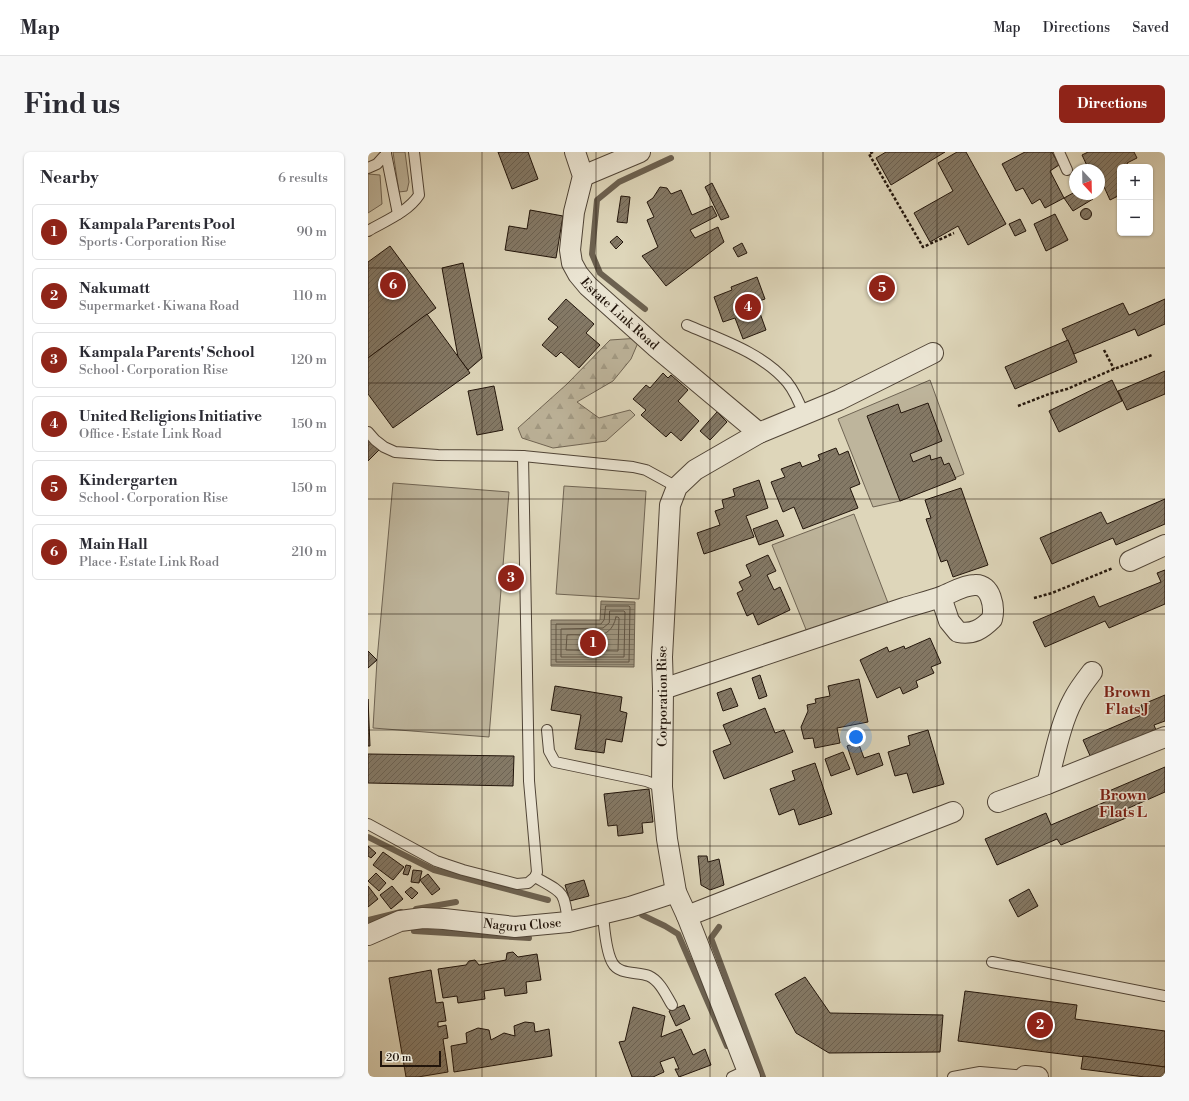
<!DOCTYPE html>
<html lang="en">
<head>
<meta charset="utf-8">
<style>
	:root { --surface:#fff; --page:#f7f7f7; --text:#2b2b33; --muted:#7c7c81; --line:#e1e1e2; --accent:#8f2418 }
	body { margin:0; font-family:"Libre Bodoni",serif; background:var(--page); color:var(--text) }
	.controls { position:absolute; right:12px; top:12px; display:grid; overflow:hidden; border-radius:6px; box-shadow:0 1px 3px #0004 }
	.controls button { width:36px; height:36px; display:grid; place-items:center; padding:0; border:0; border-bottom:1px solid var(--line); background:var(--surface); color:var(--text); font:20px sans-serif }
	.compass { position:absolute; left:701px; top:12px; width:36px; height:36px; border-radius:50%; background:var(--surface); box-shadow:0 1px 3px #0004; rotate:158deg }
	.scale { position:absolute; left:12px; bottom:10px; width:61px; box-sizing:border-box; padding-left:4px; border:2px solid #22150b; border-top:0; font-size:11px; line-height:14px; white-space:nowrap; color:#22150b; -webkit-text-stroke:3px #eae4d2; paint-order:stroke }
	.you { position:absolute; left:488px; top:585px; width:14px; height:14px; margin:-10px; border:3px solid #fff; border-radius:50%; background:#1a73e8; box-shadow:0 0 0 6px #1a73e833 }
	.badge { display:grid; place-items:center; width:26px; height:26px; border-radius:50%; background:var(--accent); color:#fff; font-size:13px; font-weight:700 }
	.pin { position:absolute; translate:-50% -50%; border:2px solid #fff; box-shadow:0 1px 4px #0006 }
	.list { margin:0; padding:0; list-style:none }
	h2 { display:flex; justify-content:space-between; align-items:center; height:52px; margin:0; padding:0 16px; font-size:17px }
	h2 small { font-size:13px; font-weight:400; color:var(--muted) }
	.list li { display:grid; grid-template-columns:26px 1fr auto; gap:12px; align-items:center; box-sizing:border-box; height:56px; margin:0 8px 8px; padding:0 8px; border:1px solid var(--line); border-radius:6px }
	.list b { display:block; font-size:15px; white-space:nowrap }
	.list p { margin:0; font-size:13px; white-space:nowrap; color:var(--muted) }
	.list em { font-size:13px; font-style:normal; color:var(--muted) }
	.map { position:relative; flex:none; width:797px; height:925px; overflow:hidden; border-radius:6px }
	header { display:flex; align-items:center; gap:24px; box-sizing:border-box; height:56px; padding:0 20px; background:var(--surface); border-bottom:1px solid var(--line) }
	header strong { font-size:19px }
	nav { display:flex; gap:22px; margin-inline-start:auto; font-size:14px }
	.intro { display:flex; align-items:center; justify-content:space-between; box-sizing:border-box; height:96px; padding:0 24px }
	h1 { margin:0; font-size:28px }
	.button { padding:10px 18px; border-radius:6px; background:var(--accent); color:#fff; font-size:14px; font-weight:700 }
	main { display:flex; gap:24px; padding:0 24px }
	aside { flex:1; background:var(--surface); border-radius:6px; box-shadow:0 1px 3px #0004 }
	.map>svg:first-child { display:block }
	.green { fill:#beb59c; stroke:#706554 }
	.forest { fill:url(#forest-firs); stroke:#706554 }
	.water { fill:url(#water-rules); stroke:#6c6150 }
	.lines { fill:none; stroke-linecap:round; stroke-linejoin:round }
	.shore { stroke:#605444; stroke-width:1 }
	.stream { stroke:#6c6150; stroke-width:6 }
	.building { fill:url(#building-hatch); stroke:#22150b }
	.lane-casing { stroke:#514537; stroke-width:12 }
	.street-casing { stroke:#514537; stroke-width:22 }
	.path { stroke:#22150b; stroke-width:2.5; stroke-dasharray:3 2; stroke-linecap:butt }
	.lane { stroke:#eae4d2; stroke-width:10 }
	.street { stroke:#eae4d2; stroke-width:20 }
	.grid { fill:none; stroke:#22150b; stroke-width:1; stroke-opacity:0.55 }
	.labels { text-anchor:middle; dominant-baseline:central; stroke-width:3; stroke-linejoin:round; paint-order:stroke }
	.street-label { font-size:13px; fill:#22150b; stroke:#eae4d2 }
	.quarter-label { font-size:15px; font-weight:bold; fill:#7a1f14; stroke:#eae4d2 }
</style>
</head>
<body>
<header>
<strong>Map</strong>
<nav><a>Map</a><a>Directions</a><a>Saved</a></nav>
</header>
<div class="intro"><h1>Find us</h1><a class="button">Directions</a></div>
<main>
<aside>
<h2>Nearby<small>6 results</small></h2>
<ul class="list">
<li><span class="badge">1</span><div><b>Kampala Parents Pool</b><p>Sports · Corporation Rise</p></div><em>90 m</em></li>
<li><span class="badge">2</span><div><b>Nakumatt</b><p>Supermarket · Kiwana Road</p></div><em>110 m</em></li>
<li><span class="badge">3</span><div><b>Kampala Parents' School</b><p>School · Corporation Rise</p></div><em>120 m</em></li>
<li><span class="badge">4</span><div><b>United Religions Initiative</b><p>Office · Estate Link Road</p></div><em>150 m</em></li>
<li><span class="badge">5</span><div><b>Kindergarten</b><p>School · Corporation Rise</p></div><em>150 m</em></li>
<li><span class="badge">6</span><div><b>Main Hall</b><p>Place · Estate Link Road</p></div><em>210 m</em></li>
</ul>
</aside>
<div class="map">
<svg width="797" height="925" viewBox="0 0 797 925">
	<defs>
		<pattern id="forest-firs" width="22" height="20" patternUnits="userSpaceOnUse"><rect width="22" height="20" fill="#beb59c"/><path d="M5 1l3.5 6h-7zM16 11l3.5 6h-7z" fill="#a39b85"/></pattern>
		<pattern id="water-rules" width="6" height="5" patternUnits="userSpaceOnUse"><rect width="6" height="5" fill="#9e947e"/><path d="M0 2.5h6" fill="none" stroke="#807865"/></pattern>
		<pattern id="building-hatch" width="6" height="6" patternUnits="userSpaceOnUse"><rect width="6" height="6" fill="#847966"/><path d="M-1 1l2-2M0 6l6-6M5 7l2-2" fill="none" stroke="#6c6252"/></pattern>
	</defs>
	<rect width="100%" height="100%" fill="#ded6ba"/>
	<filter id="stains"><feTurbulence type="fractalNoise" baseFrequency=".005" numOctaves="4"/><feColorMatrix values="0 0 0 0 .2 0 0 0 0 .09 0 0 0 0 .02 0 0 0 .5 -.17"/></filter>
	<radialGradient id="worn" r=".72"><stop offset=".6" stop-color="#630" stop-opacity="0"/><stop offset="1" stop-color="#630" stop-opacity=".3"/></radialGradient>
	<g class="green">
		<path d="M25,0H37L41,30L39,39L31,40Z"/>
		<path d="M0,22L12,23L14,52L0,61Z"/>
		<path d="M562,228L596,322L532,349L505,355L470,267Z"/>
		<path d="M25,331L141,340L121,585L5,576L9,508Z"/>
		<path d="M196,334L278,339L271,447L188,442Z"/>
		<path d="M486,362L520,451L439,480L404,393Z"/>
	</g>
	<path class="forest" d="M272,186L263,207L245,229L209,250L231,266L262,258L267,263L238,289L185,296L154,286L150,276L199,232L242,188Z"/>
	<path class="water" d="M233,449L267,450L266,515L183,514V468H232Z"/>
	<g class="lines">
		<g class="shore">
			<path d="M238,454H261L262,455L261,510H188V472H233L236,468Z"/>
			<path d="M242,459H256L257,460L256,505H193V477L235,476L241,471Z"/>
			<path d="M248,465H250L251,466L250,499L198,498L199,483C220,481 242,492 248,465Z"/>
		</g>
		<g class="stream">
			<path d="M277,157L232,121L224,102L229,48L251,30L303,6"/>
			<path d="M0,685L66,718L180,748"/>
			<path d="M48,757L88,750"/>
			<path d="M274,763L297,774L310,782L359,894"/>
			<path d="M0,768L33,760"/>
			<path d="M351,775L343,786L395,925"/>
			<path d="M46,779L161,786"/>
		</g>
	</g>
	<g class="building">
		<path d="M130,0H160L170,27L144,37Z"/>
		<path d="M518,0H577L523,33L508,6Z"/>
		<path d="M589,0H598L638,72L600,93L590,74L562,90L546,61L585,39L570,11Z"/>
		<path d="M657,0H684L691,13L682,19L696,46L677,56L672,47L664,52L655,36L648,39L634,12Z"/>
		<path d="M720,0H766L769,6L759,11L761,15H752V43L742,48L732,26L731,27V18H721L714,3Z"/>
		<path d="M344,31L361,65L353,68L337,35Z"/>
		<path d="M292,35L299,36L303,42L313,38L324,63L344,54L349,64L322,78L327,86L350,75L356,90L298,134L274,104L290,95L279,68L286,65L279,50L285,46Z"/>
		<path d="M707,40V42H722L725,47L705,59L696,46Z"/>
		<path d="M253,44L262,45L259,71L249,70Z"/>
		<circle cx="718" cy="62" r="5.5"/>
		<path d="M162,58L195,64L188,106L137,98L141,74L159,77Z"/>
		<path d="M687,62L700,88L678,99L666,72Z"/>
		<path d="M652,67L658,79L647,84L641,72Z"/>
		<path d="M249,84L255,90L248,97L242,90Z"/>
		<path d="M374,91L379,101L370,105L365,96Z"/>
		<path d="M22,94L68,156L0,206V110Z"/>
		<path d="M95,111L114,206L100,218L90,205L74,116Z"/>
		<path d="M389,125L397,147L388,150L398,178L375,187L367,166L355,170L346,145L364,138L363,135Z"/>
		<path d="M198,147L226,172L218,181L232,193L211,216L193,200L188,205L174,193L190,175L180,167Z"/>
		<path d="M797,147V172L770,184L767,177L706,202L694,177L755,151L761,163Z"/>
		<path d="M59,162L102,221L25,276L0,242V206Z"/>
		<path d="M700,188L709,210L647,237L637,215Z"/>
		<path d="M797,219V242L759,258L750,239Z"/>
		<path d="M295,221L300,226L303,223L320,238L310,249L331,269L313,289L303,280L298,285L273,263L278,258L265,247L278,233L282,236Z"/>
		<path d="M744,228L754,249L691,280L681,259Z"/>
		<path d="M126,234L135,278L109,283L100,239Z"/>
		<path d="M560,251L574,289L542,302L545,310L562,303L563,308L573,305L576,313L581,311L588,327L532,349L499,264L530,252L533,261Z"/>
		<path d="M349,260L359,270L342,288L332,279Z"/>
		<path d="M0,288L11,298L0,309Z"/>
		<path d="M468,296L471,303L480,299L492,332L482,336L490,356L435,377L426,355L415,360L403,330L417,325L413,317L432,310L434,315L452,308L450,303Z"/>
		<path d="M391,328L400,356L378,364L386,385L336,402L329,381L352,373L347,359L356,356L354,348L367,344L365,337Z"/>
		<path d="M593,336L620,413L585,425L579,408L573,410L558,367L563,366L557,348Z"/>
		<path d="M797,347V372L748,393L745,386L684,412L672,386L733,360L739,372Z"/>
		<path d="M409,368L416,384L391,393L385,377Z"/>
		<path d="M400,403L408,419L399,423L406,438L412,435L422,458L390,473L385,461L379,464L369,441L375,438L371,430L383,424L378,413Z"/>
		<path d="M797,418V452L741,476L737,469L677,495L665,470L726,444L731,455L793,430L789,421Z"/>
		<path d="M562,486L573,511L563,515L566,521L548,529L550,535L535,542L532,535L509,546L492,508L519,495L521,500L536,494L537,497Z"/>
		<path d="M0,499L9,508L0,516Z"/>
		<path d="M392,523L399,544L391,547L384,526Z"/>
		<path d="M491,527L500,570L469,576L472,591L447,596L445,586L436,587L433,575L440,559L439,553L448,551L447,547L462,544L460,534Z"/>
		<path d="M187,534L254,545L252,559L259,561L254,590L238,587L236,601L207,597L213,563L183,558Z"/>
		<path d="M363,536L370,554L355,559L349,541Z"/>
		<path d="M797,543V569L786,573L789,581L724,608L715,588L776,562L773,553Z"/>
		<path d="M0,547L2,594H0Z"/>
		<path d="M397,556L407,581L416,578L425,600L356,627L345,599L363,592L355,573Z"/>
		<path d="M560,578L576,632L545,641L539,621L527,624L520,600L542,593L540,584Z"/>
		<path d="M490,590L496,606L511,601L515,613L489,623L479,594Z"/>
		<path d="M475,600L482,617L463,624L457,607Z"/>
		<path d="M0,602L146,604L145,634L0,631Z"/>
		<path d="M447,611L464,662L431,673L426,657L411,663L402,637L427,628L424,619Z"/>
		<path d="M797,615V640L754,659L758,666L693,693L689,687L629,713L617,687L678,661L683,673L744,647L741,639Z"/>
		<path d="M281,637L285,670L274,671L275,681L250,684L249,673L240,674L236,642Z"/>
		<path d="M0,694L8,701L3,706L0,704Z"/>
		<path d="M15,700L36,715L25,728L5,713Z"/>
		<path d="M330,704H339L340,710L351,707L356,733L342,738L333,733Z"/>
		<path d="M38,713L43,714L40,723L35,722Z"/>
		<path d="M45,718L54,719L51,731L43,730Z"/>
		<path d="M8,721L18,731L11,739L0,729Z"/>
		<path d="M60,722L72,737L64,743L52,728Z"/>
		<path d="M216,728L221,744L202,749L197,733Z"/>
		<path d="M0,734L10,747L0,755Z"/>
		<path d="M24,734L35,747L23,757L12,743Z"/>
		<path d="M43,735L50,741L44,747L37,740Z"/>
		<path d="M661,737L670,754L650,765L641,748Z"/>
		<path d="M145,800L150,805L169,802L173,828L158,830L159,841L137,844L136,836L116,839L117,847L90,851L89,844L75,846L70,817L98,813L101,809L107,808L111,813L138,808L139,801Z"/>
		<path d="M63,818L68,851L75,850L78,869L70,870V875L78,873L80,886L75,887L80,920L50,925H38L21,826Z"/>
		<path d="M437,825L462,861L575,863L572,900L461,901L428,881L407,842Z"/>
		<path d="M597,839L709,853L707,867L797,879V915L590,889Z"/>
		<path d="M316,853L322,867L308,874L301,859Z"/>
		<path d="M265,855L297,864L293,885L313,877L325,903L337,897L343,913L311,925L307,917H311L306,905L292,910L296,920L285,925H264L251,890L257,889Z"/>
		<path d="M157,870L166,871L167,880L181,877L184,904L86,920L83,894L99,891L98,881L110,876L121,878L123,888L136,881L147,884L146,874Z"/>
		<path d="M715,904L797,915V925H777L713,917Z"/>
	</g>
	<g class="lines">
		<defs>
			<g id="lane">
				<path d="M691,0L699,18"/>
				<path d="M18,2L30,62"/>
				<path d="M0,16L9,12L18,2V0"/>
				<path d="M0,79C17,69 40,60 51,43L46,0"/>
				<path d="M319,173C354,188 394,201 419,230C427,240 432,252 436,263"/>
				<path d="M0,280L7,288L16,295L27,300L70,303L155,304L265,315L278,318L309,335"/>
				<path d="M179,578L181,599L187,610L278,629L294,635"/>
				<path d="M0,672L68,709L95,718L149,732L160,731L167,725L169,720L161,629L155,304"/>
				<path d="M167,725C195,741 196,738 200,770"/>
				<path d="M235,762C236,775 238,799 244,810C251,824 270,819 281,824C292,829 298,843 304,853"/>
				<path d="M624,810L797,844"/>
				<path d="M364,925L379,918"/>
				<path d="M585,925L612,920L657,924"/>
			</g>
			<g id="street">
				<path id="s1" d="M207,0L215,24L206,60L202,98L204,111L210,122L220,134L288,195L391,281"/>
				<path d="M215,24L272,0"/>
				<path d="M762,409L797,393"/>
				<path d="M295,537L536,456C549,452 562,449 575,444C585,440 596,433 607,433C623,432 627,455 624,467C614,477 605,483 590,480L581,469L573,445"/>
				<path d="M679,632C686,607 692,572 705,548C710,538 717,529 724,520"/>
				<path d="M630,650L679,632L797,585"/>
				<path d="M319,764L585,660"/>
				<path id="s2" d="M0,783L32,769L55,766L76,767L147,775L200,770L262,755L308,740"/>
				<path d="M657,924L670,925"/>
				<path id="s3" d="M382,925L319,764L308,740L299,687L294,635L295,537L294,505L302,353L309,335L327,318L391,281L471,248L565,201"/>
			</g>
		</defs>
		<use href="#lane" class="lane-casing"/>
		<use href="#street" class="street-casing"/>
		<g class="path">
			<path d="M505,0L501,2L555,95L586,81"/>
			<path d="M736,198L746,217"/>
			<path d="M650,254L681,242L699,237L746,217L784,203"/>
			<path d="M666,446L684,441L745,416"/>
		</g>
		<use href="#lane" class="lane"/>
		<use href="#street" class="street"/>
	</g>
	<path class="grid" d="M114,0V925M228,0V925M342,0V925M455,0V925M569,0V925M683,0V925M0,116H797M0,231H797M0,347H797M0,462H797M0,578H797M0,694H797M0,809H797"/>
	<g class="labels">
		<g class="street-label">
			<text stroke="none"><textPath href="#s1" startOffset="184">Estate Link Road</textPath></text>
			<text stroke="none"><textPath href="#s3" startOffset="396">Corporation Rise</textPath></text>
			<text stroke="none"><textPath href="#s2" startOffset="158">Naguru Close</textPath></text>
		</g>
		<g class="quarter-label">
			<text x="759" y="540">Brown<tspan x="759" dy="17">Flats J</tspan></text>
			<text x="755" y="643">Brown<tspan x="755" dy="17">Flats L</tspan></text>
		</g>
	</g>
	<rect width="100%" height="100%" filter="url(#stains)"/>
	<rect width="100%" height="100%" fill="url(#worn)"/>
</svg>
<div class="controls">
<button>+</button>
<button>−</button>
</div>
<svg class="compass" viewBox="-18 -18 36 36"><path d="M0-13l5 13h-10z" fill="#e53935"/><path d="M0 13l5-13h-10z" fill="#7c7c81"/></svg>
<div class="scale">20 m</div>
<div class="you"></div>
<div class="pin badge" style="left:225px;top:491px">1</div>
<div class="pin badge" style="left:672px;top:873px">2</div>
<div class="pin badge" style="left:143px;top:426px">3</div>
<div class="pin badge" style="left:380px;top:155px">4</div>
<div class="pin badge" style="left:514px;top:136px">5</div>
<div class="pin badge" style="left:25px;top:133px">6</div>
</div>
</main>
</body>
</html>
